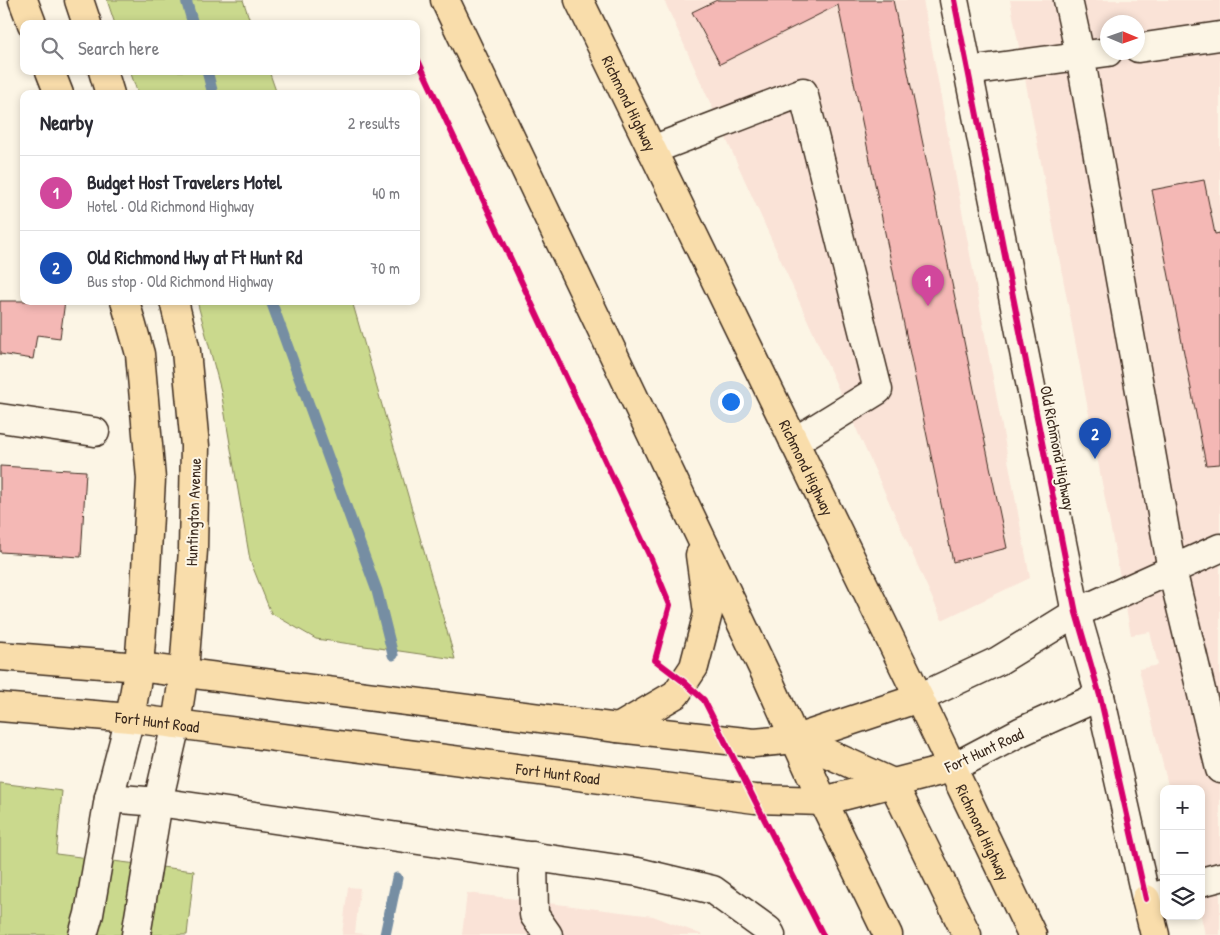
<!DOCTYPE html>
<html lang="en">
<head>
<meta charset="utf-8">
<style>
	:root { --surface:#fff; --page:#f7f7f7; --text:#2b2b33; --muted:#7c7c81; --line:#e1e1e2; --accent:#1a73e8 }
	body { margin:0; font-family:"Patrick Hand",sans-serif; background:var(--page); color:var(--text) }
	.controls { position:absolute; right:15px; bottom:15px; display:grid; overflow:hidden; border-radius:10px; box-shadow:0 2px 8px #0003 }
	.controls button { width:45px; height:45px; display:grid; place-items:center; padding:0; border:0; border-bottom:1px solid var(--line); background:var(--surface); color:var(--text); font:25px sans-serif }
	.compass { position:absolute; left:1100px; top:15px; width:45px; height:45px; border-radius:50%; background:var(--surface); box-shadow:0 2px 8px #0003; rotate:92deg }
	.you { position:absolute; left:730px; top:401px; width:18px; height:18px; margin:-12px; border:4px solid #fff; border-radius:50%; background:#1a73e8; box-shadow:0 0 0 8px #1a73e833 }
	.badge { display:grid; place-items:center; width:32px; height:32px; border-radius:50%; background:var(--accent); color:#fff; font-size:16px; font-weight:700 }
	.pin { position:absolute; translate:-50% -41px; filter:drop-shadow(0 1px 2px #0008) }
	.pin::after { content:''; position:absolute; top:26px; width:18px; height:15px; background:inherit; clip-path:polygon(0 0,100% 0,50% 100%) }
	.list { margin:0; padding:0; list-style:none }
	h2 { display:flex; justify-content:space-between; align-items:center; height:65px; margin:0; padding:0 20px; font-size:21px }
	h2 small { font-size:16px; font-weight:400; color:var(--muted) }
	.list li { display:grid; grid-template-columns:32px 1fr auto; gap:15px; align-items:center; box-sizing:border-box; height:75px; padding:0 20px; border-top:1px solid var(--line) }
	.list b { display:block; font-size:19px; white-space:nowrap }
	.list p { margin:0; font-size:16px; white-space:nowrap; color:var(--muted) }
	.list em { font-size:16px; font-style:normal; color:var(--muted) }
	.icon { flex:none; width:28px; height:28px; fill:none; stroke:currentColor; stroke-width:2; stroke-linecap:round; stroke-linejoin:round }
	.map { position:relative; flex:none; width:1220px; height:935px; overflow:hidden }
	.search { position:absolute; background:var(--surface); box-shadow:0 2px 8px #0003; left:20px; top:20px; width:400px; height:55px; display:flex; align-items:center; gap:12px; box-sizing:border-box; padding:0 18px; border-radius:10px; color:var(--muted); font-size:19px }
	.panel { position:absolute; background:var(--surface); box-shadow:0 2px 8px #0003; left:20px; top:90px; width:400px; height:215px; border-radius:10px }
	.map>svg:first-child { display:block }
	.built { fill:#fae3d7; fill-rule:evenodd }
	.green { fill:#cad98d; stroke:#828256 }
	.lines { fill:none; stroke-linecap:round; stroke-linejoin:round }
	.stream { stroke:#768ea3; stroke-width:11 }
	.building { fill:#f4b8b5; stroke:#3b2a1e }
	.minor-casing { stroke:#3b2a1e; stroke-width:31 }
	.major-casing { stroke:#3b2a1e; stroke-width:31 }
	.highway-casing { stroke:#3b2a1e; stroke-width:31 }
	.minor { stroke:#fcf5e5; stroke-width:28 }
	.major { stroke:#f9ddab; stroke-width:28 }
	.highway { stroke:#f9ddab; stroke-width:28 }
	.cycleway-casing { stroke:#fcf5e5; stroke-width:9 }
	.cycleway { stroke:#d6006c; stroke-width:6 }
	.labels { text-anchor:middle; dominant-baseline:central; stroke-width:4; stroke-linejoin:round; paint-order:stroke }
	.street-label { font-size:16px; fill:#3b2a1e; stroke:#fcf5e5 }
</style>
</head>
<body>
<div class="map">
<svg width="1220" height="935" viewBox="0 0 1220 935">
	<rect width="100%" height="100%" fill="#fcf5e5"/>
	<filter id="ink" filterUnits="userSpaceOnUse"><feTurbulence type="fractalNoise" baseFrequency=".02" numOctaves="2"/><feDisplacementMap in="SourceGraphic" scale="10" xChannelSelector="R" yChannelSelector="G"/><feConvolveMatrix kernelMatrix="1 2 1 2 8 2 1 2 1" color-interpolation-filters="sRGB"/></filter>
	<g filter="url(#ink)">
		<g class="built">
			<path d="M664,0H923L1030,578L942,620Z"/>
			<path d="M1010,0H1220V935H1205L1201,916V789H1169L1139,669L1158,665L1150,632L1131,635ZM1108,22H1138V52H1108Z"/>
			<path d="M348,887L360,888L355,933L374,935H342Z"/>
			<path d="M467,893L653,916L703,935H462Z"/>
		</g>
		<g class="green">
			<path d="M107,0H243L251,24H115Z"/>
			<path d="M130,71H269L277,94H138Z"/>
			<path d="M197,301H352L455,659L316,639L271,613L250,560L221,391Z"/>
			<path d="M0,783L62,791L56,854L194,871L187,935H0Z"/>
		</g>
		<g class="lines">
			<g class="stream">
				<path d="M186,0L193,24"/>
				<path d="M207,71L213,94"/>
				<path d="M271,301L377,591L393,655"/>
				<path d="M385,935L397,878"/>
			</g>
		</g>
		<g class="building">
			<path d="M717,0H893L1007,548L953,562L838,5L720,64L692,12Z"/>
			<path d="M1204,180L1215,234L1220,233V464L1206,465L1152,190Z"/>
			<path d="M0,301H65L60,338L37,335L33,359L0,354Z"/>
			<path d="M0,466L86,471L81,557L0,552Z"/>
		</g>
		<g class="lines">
			<defs>
				<g id="minor">
					<path d="M954,0L1076,613L1100,696L1146,899L1164,894"/>
					<path d="M1068,0L1080,55L1172,570L1220,769"/>
					<path d="M1138,48L1220,36"/>
					<path d="M968,71L1108,52"/>
					<path d="M652,150L803,92L878,390L794,442"/>
					<path d="M0,418L95,432"/>
					<path d="M919,698L998,661L1076,613L1220,548"/>
					<path d="M952,768L1020,732L1100,696"/>
					<path d="M109,798L158,802L638,872L713,890L768,930L771,935"/>
					<path d="M533,856L534,915L548,935"/>
					<path d="M1201,882L1220,877"/>
					<path d="M83,935L89,914L109,798L130,718"/>
					<path d="M136,935L158,802L176,724"/>
				</g>
				<g id="major">
					<path d="M23,0L32,24"/>
					<path d="M79,0L87,24"/>
					<path d="M50,71L59,94"/>
					<path d="M103,71L110,94"/>
					<path d="M125,301L140,354L151,479L145,589L139,667L130,718"/>
					<path d="M174,301L186,351L195,446L193,550L184,672L176,724"/>
					<path d="M0,656L139,667L618,728L754,743L796,739L919,698"/>
					<path id="s1" d="M0,707L130,718L755,799L823,801L952,768"/>
				</g>
				<g id="highway">
					<path d="M445,0L768,679L823,801L888,935"/>
					<path id="s2" d="M579,0L919,698L1032,935"/>
					<path d="M618,728L676,694L694,667L708,613L700,555"/>
					<path d="M796,739L893,783L967,935"/>
					<path d="M1146,899L1155,935"/>
				</g>
			</defs>
			<use href="#minor" class="minor-casing"/>
			<use href="#major" class="major-casing"/>
			<use href="#highway" class="highway-casing"/>
			<use href="#minor" class="minor"/>
			<use href="#major" class="major"/>
			<use href="#highway" class="highway"/>
			<defs>
				<g id="cycleway">
					<path d="M954,0L1076,613L1100,696L1146,899"/>
					<path d="M416,56L651,559L670,605L655,660L684,682L704,700L823,935"/>
				</g>
			</defs>
			<use href="#cycleway" class="cycleway-casing"/>
			<use href="#cycleway" class="cycleway"/>
		</g>
	</g>
	<g class="labels">
		<g class="street-label">
			<text stroke="none"><textPath href="#s2" startOffset="115">Richmond Highway</textPath></text>
			<text transform="translate(1058 448) rotate(79)">Old Richmond Highway</text>
			<text stroke="none"><textPath href="#s2" startOffset="520">Richmond Highway</textPath></text>
			<text transform="translate(193 512) rotate(-88)">Huntington Avenue</text>
			<text stroke="none"><textPath href="#s1" startOffset="158">Fort Hunt Road</textPath></text>
			<text transform="translate(984 750) rotate(-25)">Fort Hunt Road</text>
			<text stroke="none"><textPath href="#s1" startOffset="562">Fort Hunt Road</textPath></text>
			<text stroke="none"><textPath href="#s2" startOffset="925">Richmond Highway</textPath></text>
		</g>
	</g>
</svg>
<div class="controls">
<button>+</button>
<button>−</button>
<button><svg class="icon" aria-label="layers" viewBox="0 0 24 24"><path d="M12 4l9 5-9 5-9-5zM3 14l9 5 9-5"/></svg></button>
</div>
<svg class="compass" viewBox="-18 -18 36 36"><path d="M0-13l5 13h-10z" fill="#e53935"/><path d="M0 13l5-13h-10z" fill="#7c7c81"/></svg>
<div class="you"></div>
<div class="pin badge" style="left:928px;top:306px;background:#d1479c">1</div>
<div class="pin badge" style="left:1095px;top:459px;background:#1a4fb4">2</div>
<div class="search"><svg class="icon" aria-label="search" viewBox="0 0 24 24"><circle cx="10" cy="10" r="6"/><path d="M15 15l6 6"/></svg>Search here</div>
<section class="panel">
<h2>Nearby<small>2 results</small></h2>
<ul class="list">
<li><span class="badge" style="background:#d1479c">1</span><div><b>Budget Host Travelers Motel</b><p>Hotel · Old Richmond Highway</p></div><em>40 m</em></li>
<li><span class="badge" style="background:#1a4fb4">2</span><div><b>Old Richmond Hwy at Ft Hunt Rd</b><p>Bus stop · Old Richmond Highway</p></div><em>70 m</em></li>
</ul>
</section>
</div>
</body>
</html>
